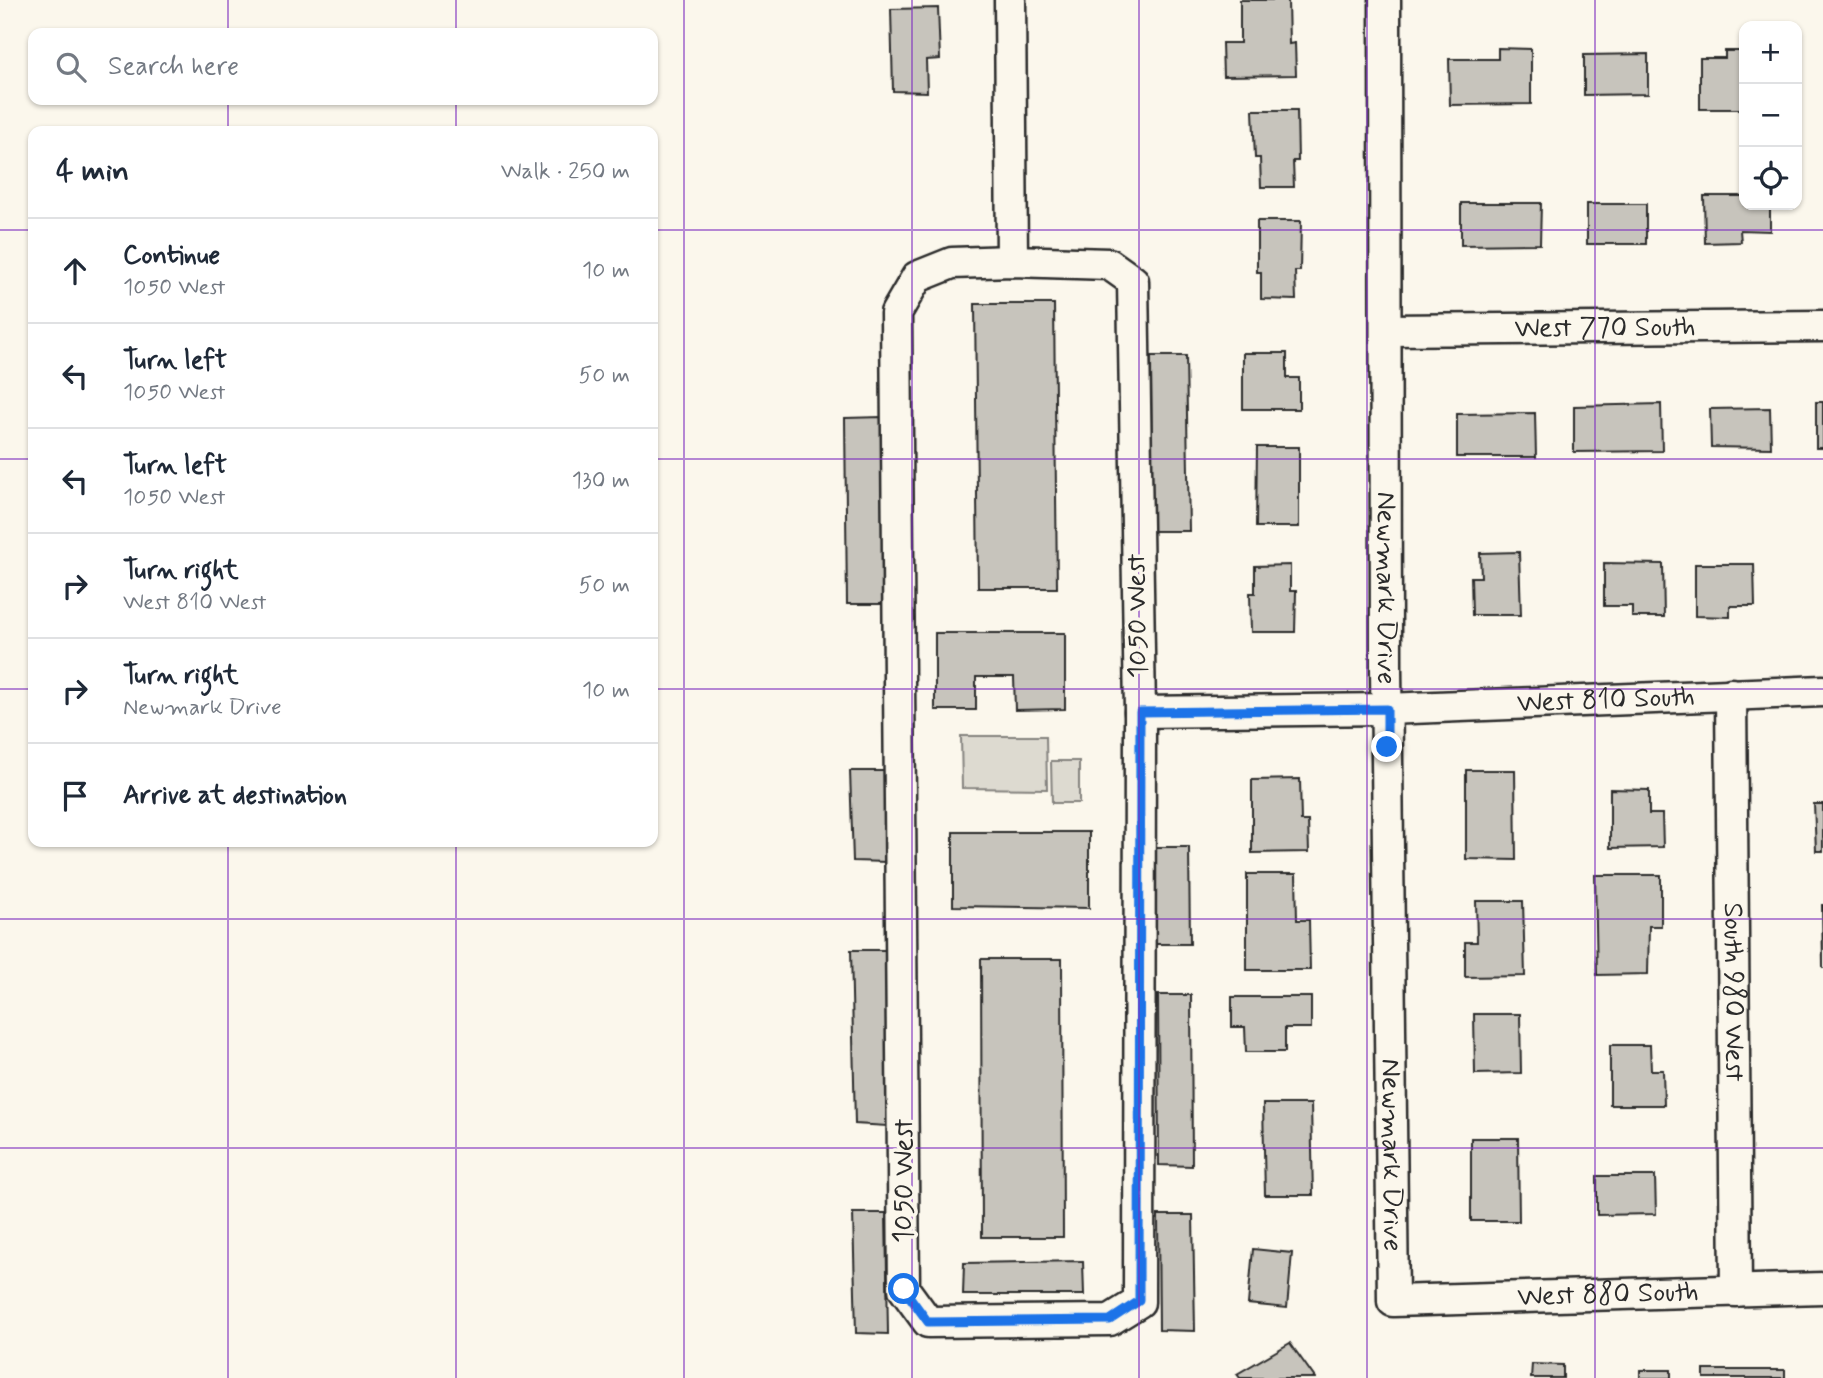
<!DOCTYPE html>
<html lang="en">
<head>
<meta charset="utf-8">
<style>
	:root { --surface:#fff; --page:#f6f6f7; --text:#1f2937; --muted:#747a83; --line:#e0e1e3 }
	body { margin:0; font-family:Mynerve,sans-serif; background:var(--page); color:var(--text) }
	.controls { position:absolute; right:21px; top:21px; display:grid; overflow:hidden; border-radius:14px; box-shadow:0 2px 5px #0004 }
	.controls button { width:63px; height:63px; display:grid; place-items:center; padding:0; border:0; border-bottom:2px solid var(--line); background:var(--surface); color:var(--text); font:35px sans-serif }
	.stop { position:absolute; width:21px; height:21px; margin:-16px; border:5px solid #1a73e8; border-radius:50%; background:#fff }
	.stop.end { background:#1a73e8; border-color:#fff; box-shadow:0 2px 7px #0008 }
	.list { margin:0; padding:0; list-style:none }
	h2 { display:flex; justify-content:space-between; align-items:center; height:91px; margin:0; padding:0 28px; font-size:30px }
	h2 small { font-size:23px; font-weight:400; color:var(--muted) }
	.list li { display:grid; grid-template-columns:46px 1fr auto; gap:21px; align-items:center; box-sizing:border-box; height:105px; padding:0 28px; border-top:2px solid var(--line) }
	.list b { display:block; font-size:26px; white-space:nowrap }
	.list p { margin:0; font-size:23px; white-space:nowrap; color:var(--muted) }
	.list em { font-size:23px; font-style:normal; color:var(--muted) }
	.icon { flex:none; width:38px; height:38px; fill:none; stroke:currentColor; stroke-width:2; stroke-linecap:round; stroke-linejoin:round }
	.map { position:relative; flex:none; width:1823px; height:1378px; overflow:hidden }
	.search { position:absolute; background:var(--surface); box-shadow:0 2px 5px #0004; left:28px; top:28px; width:630px; height:77px; display:flex; align-items:center; gap:18px; box-sizing:border-box; padding:0 24px; border-radius:14px; color:var(--muted); font-size:26px }
	.panel { position:absolute; background:var(--surface); box-shadow:0 2px 5px #0004; left:28px; top:126px; width:630px; height:721px; border-radius:14px }
	.map>svg:first-child { display:block }
	.green { fill:#dddad0; stroke:#84827e; stroke-width:2 }
	.building { fill:#c7c4bc; stroke:#2b2b2b; stroke-width:2 }
	.lines { fill:none; stroke-linecap:round; stroke-linejoin:round }
	.minor-casing { stroke:#2b2b2b; stroke-width:35 }
	.minor { stroke:#fbf7ec; stroke-width:30 }
	.route { stroke:#1a73e8; stroke-width:9 }
	.grid { fill:none; stroke:#7b2cbf; stroke-width:2; stroke-opacity:0.55 }
	.labels { text-anchor:middle; dominant-baseline:central; stroke-width:7; stroke-linejoin:round; paint-order:stroke }
	.street-label { font-size:28px; fill:#2b2b2b; stroke:#fbf7ec }
</style>
</head>
<body>
<div class="map">
<svg width="1823" height="1378" viewBox="0 0 1823 1378">
	<rect width="100%" height="100%" fill="#fbf7ec"/>
	<filter id="ink" filterUnits="userSpaceOnUse"><feTurbulence type="fractalNoise" baseFrequency=".0143" numOctaves="2"/><feDisplacementMap in="SourceGraphic" scale="14" xChannelSelector="R" yChannelSelector="G"/><feConvolveMatrix kernelMatrix="1 2 1 2 8 2 1 2 1" color-interpolation-filters="sRGB"/></filter>
	<g filter="url(#ink)">
		<g class="green">
			<path d="M961,736H1046L1047,789L962,788Z"/>
			<path d="M1051,761H1079V803H1052Z"/>
		</g>
		<g class="building">
			<path d="M1240,0H1288L1289,44L1295,43L1296,75L1223,76L1222,43H1240Z"/>
			<path d="M938,8L940,59L926,60L927,92L893,91L891,9Z"/>
			<path d="M1498,48L1531,49V104L1450,105L1449,59H1498Z"/>
			<path d="M1725,51H1744V109H1700V58H1725Z"/>
			<path d="M1648,54V94L1584,95V55Z"/>
			<path d="M1253,110H1297L1298,161H1293L1294,187H1261L1260,158H1255Z"/>
			<path d="M1704,196H1744V205H1770V231L1740,230L1741,242L1705,243Z"/>
			<path d="M1461,203H1541L1540,244L1461,245Z"/>
			<rect x="1587" y="204" width="59" height="40"/>
			<path d="M1257,221H1301L1300,271H1295L1296,300L1261,299V272H1257Z"/>
			<path d="M975,304H1054L1057,588H978Z"/>
			<path d="M1243,353H1287V378H1299V409H1243Z"/>
			<path d="M1151,356H1186L1189,531H1152Z"/>
			<rect x="1816" y="402" width="7" height="46"/>
			<path d="M1661,404L1662,451L1574,452V406Z"/>
			<path d="M1770,408L1771,448L1711,447L1710,409Z"/>
			<path d="M1535,413L1536,457H1457V414Z"/>
			<path d="M882,417V604H847L845,418Z"/>
			<path d="M1257,447H1299V527H1256Z"/>
			<path d="M1519,552L1521,615H1472L1471,577H1481L1480,553Z"/>
			<path d="M1604,563L1663,564L1664,617H1632V606H1604Z"/>
			<path d="M1695,564H1754L1755,606H1730V617L1695,616Z"/>
			<path d="M1290,565V591H1296L1295,632H1251L1250,593H1255V566Z"/>
			<path d="M935,633H1065V709L1015,710L1014,677H976V710H935Z"/>
			<path d="M1466,770H1515L1516,860L1466,859Z"/>
			<path d="M850,771H884L887,862L853,861Z"/>
			<path d="M1300,779L1301,821H1308L1309,852L1252,853V780Z"/>
			<path d="M1610,789L1649,790V814H1662L1663,847L1610,848Z"/>
			<path d="M1814,804H1823V851H1816Z"/>
			<path d="M953,832H1089V908L953,906Z"/>
			<path d="M1155,847H1189L1190,944H1155Z"/>
			<path d="M1247,874H1296L1297,920H1309L1310,970H1247Z"/>
			<path d="M1595,875H1661V926H1649L1648,974L1597,975Z"/>
			<path d="M1476,901H1523L1525,976L1465,977V942H1477Z"/>
			<path d="M1822,905H1823V968V967Z"/>
			<path d="M851,950H886L887,1126L855,1124Z"/>
			<path d="M981,959H1062L1063,1237H982Z"/>
			<path d="M1158,995H1191L1192,1166L1159,1165Z"/>
			<path d="M1232,997H1311V1028H1285V1052H1246L1245,1027H1232Z"/>
			<path d="M1474,1014H1520L1521,1073L1475,1074Z"/>
			<path d="M1610,1045H1650L1651,1070H1663L1664,1105H1610Z"/>
			<path d="M1263,1104H1311L1313,1195H1265Z"/>
			<path d="M1471,1138H1518L1519,1221H1471Z"/>
			<path d="M1597,1176H1655L1656,1214L1597,1215Z"/>
			<path d="M853,1213H886L888,1334L856,1333Z"/>
			<path d="M1158,1215H1193L1195,1331L1159,1330Z"/>
			<path d="M1253,1249L1292,1253L1287,1308L1248,1304Z"/>
			<path d="M1083,1261L1084,1295H963L964,1263Z"/>
			<path d="M1290,1343L1315,1378H1240L1237,1374Z"/>
			<path d="M1532,1364L1563,1365V1378H1531Z"/>
			<rect x="1640" y="1370" width="31" height="8"/>
			<rect x="1704" y="1370" width="81" height="8"/>
		</g>
		<g class="lines">
			<defs>
				<g id="minor">
					<path d="M1010,0L1012,261"/>
					<path id="s1" d="M1385,0L1386,668L1393,1301L1823,1288"/>
					<path d="M1012,261L1109,264L1133,281L1140,712L1139,1302L1110,1320L928,1322L904,1289L896,313L917,277L952,263Z"/>
					<path id="s2" d="M1386,330L1823,326"/>
					<path id="s3" d="M1731,694L1736,1291"/>
					<path id="s4" d="M1140,712L1387,709L1823,691"/>
				</g>
			</defs>
			<use href="#minor" class="minor-casing"/>
			<use href="#minor" class="minor"/>
		</g>
	</g>
	<g class="lines" filter="url(#ink)">
		<path class="route" d="M904,1289L928,1322L1110,1320L1139,1301L1140,712L1387,709V747"/>
	</g>
	<path class="grid" d="M228,0V33M456,0V33M684,0V1378M912,0V1378M1139,0V1378M1367,0V1378M1595,0V1378M228,100V131M456,100V131M0,230H33M653,230H1823M0,459H33M653,459H1823M0,689H33M653,689H1823M228,842V1378M456,842V1378M0,919H1823M0,1148H1823"/>
	<g class="labels">
		<g class="street-label">
			<text stroke="none"><textPath href="#s2" startOffset="219">West 770 South</textPath></text>
			<text stroke="none"><textPath href="#s1" startOffset="588">Newmark Drive</textPath></text>
			<text transform="translate(1138 616) rotate(-91)">1050 West</text>
			<text stroke="none"><textPath href="#s4" startOffset="466">West 810 South</textPath></text>
			<text stroke="none"><textPath href="#s3" startOffset="298">South 980 West</textPath></text>
			<text stroke="none"><textPath href="#s1" startOffset="1155">Newmark Drive</textPath></text>
			<text transform="translate(904 1181) rotate(-90)">1050 West</text>
			<text stroke="none"><textPath href="#s1" startOffset="1516">West 880 South</textPath></text>
		</g>
	</g>
</svg>
<div class="controls">
<button>+</button>
<button>−</button>
<button><svg class="icon" aria-label="locate" viewBox="0 0 24 24"><circle cx="12" cy="12" r="6"/><path d="M12 2v4M12 18v4M2 12h4M18 12h4"/></svg></button>
</div>
<div class="stop" style="left:904px;top:1289px"></div>
<div class="stop end" style="left:1387px;top:747px"></div>
<div class="search"><svg class="icon" aria-label="search" viewBox="0 0 24 24"><circle cx="10" cy="10" r="6"/><path d="M15 15l6 6"/></svg>Search here</div>
<section class="panel">
<h2>4 min<small>Walk · 250 m</small></h2>
<ul class="list">
<li><svg class="icon" aria-label="ahead" viewBox="0 0 24 24"><path d="M12 20V5M6 11l6-6 6 6"/></svg><div><b>Continue</b><p>1050 West</p></div><em>10 m</em></li>
<li><svg class="icon" aria-label="left" viewBox="0 0 24 24"><path d="M17 20v-9H6M10 6l-5 5 5 5"/></svg><div><b>Turn left</b><p>1050 West</p></div><em>50 m</em></li>
<li><svg class="icon" aria-label="left" viewBox="0 0 24 24"><path d="M17 20v-9H6M10 6l-5 5 5 5"/></svg><div><b>Turn left</b><p>1050 West</p></div><em>130 m</em></li>
<li><svg class="icon" aria-label="right" viewBox="0 0 24 24"><path d="M7 20v-9h11M14 6l5 5-5 5"/></svg><div><b>Turn right</b><p>West 810 West</p></div><em>50 m</em></li>
<li><svg class="icon" aria-label="right" viewBox="0 0 24 24"><path d="M7 20v-9h11M14 6l5 5-5 5"/></svg><div><b>Turn right</b><p>Newmark Drive</p></div><em>10 m</em></li>
<li><svg class="icon" aria-label="arrive" viewBox="0 0 24 24"><path d="M6 21V4h12l-3 4 3 4H6"/></svg><div><b>Arrive at destination</b></div></li>
</ul>
</section>
</div>
</body>
</html>
